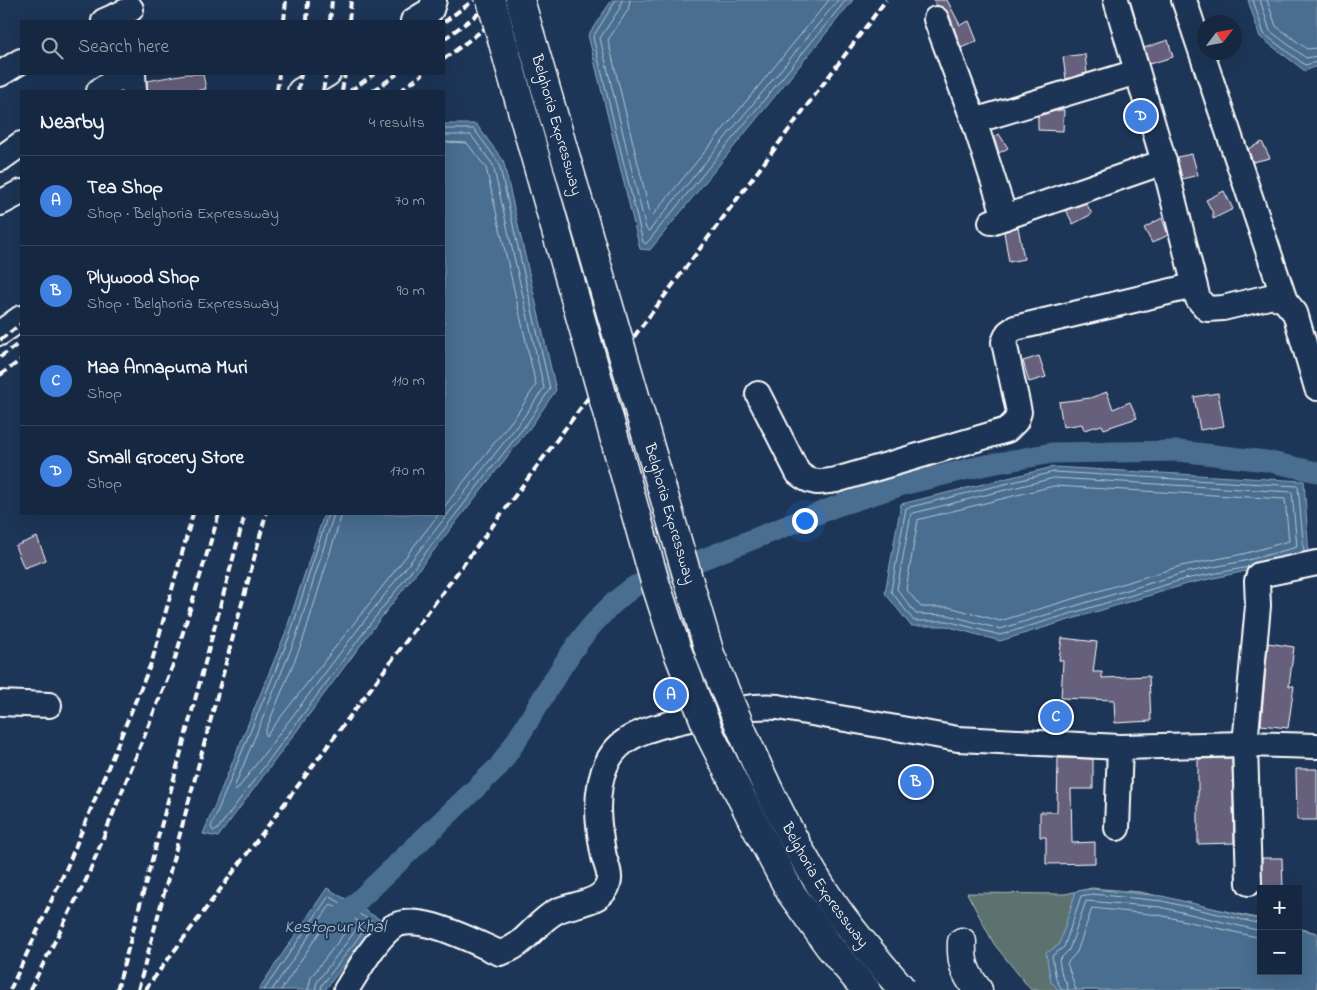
<!DOCTYPE html>
<html lang="en">
<head>
<meta charset="utf-8">
<style>
	:root { --surface:#162841; --page:#1f3048; --text:#f1f3f6; --muted:#9ea6b1; --line:#35445a; --accent:#ffd166 }
	body { margin:0; font-family:"Indie Flower",sans-serif; background:var(--page); color:var(--text) }
	.controls { position:absolute; right:15px; bottom:15px; display:grid; overflow:hidden; border-radius:0px; box-shadow:0 5px 20px #0002 }
	.controls button { width:45px; height:45px; display:grid; place-items:center; padding:0; border:0; border-bottom:1px solid var(--line); background:var(--surface); color:var(--text); font:25px sans-serif }
	.compass { position:absolute; left:1197px; top:15px; width:45px; height:45px; border-radius:50%; background:var(--surface); box-shadow:0 5px 20px #0002; rotate:58deg }
	.you { position:absolute; left:804px; top:520px; width:18px; height:18px; margin:-12px; border:4px solid #fff; border-radius:50%; background:#1a73e8; box-shadow:0 0 0 8px #1a73e833 }
	.badge { display:grid; place-items:center; width:32px; height:32px; border-radius:50%; background:var(--accent); color:#fff; font-size:16px; font-weight:700 }
	.pin { position:absolute; translate:-50% -50%; border:2px solid #fff; box-shadow:0 1px 5px #0006 }
	.list { margin:0; padding:0; list-style:none }
	h2 { display:flex; justify-content:space-between; align-items:center; height:65px; margin:0; padding:0 20px; font-size:21px }
	h2 small { font-size:16px; font-weight:400; color:var(--muted) }
	.list li { display:grid; grid-template-columns:32px 1fr auto; gap:15px; align-items:center; box-sizing:border-box; height:90px; padding:0 20px; border-top:1px solid var(--line) }
	.list b { display:block; font-size:19px; white-space:nowrap }
	.list p { margin:0; font-size:16px; white-space:nowrap; color:var(--muted) }
	.list em { font-size:16px; font-style:normal; color:var(--muted) }
	.icon { flex:none; width:28px; height:28px; fill:none; stroke:currentColor; stroke-width:2; stroke-linecap:round; stroke-linejoin:round }
	.map { position:relative; flex:none; width:1317px; height:990px; overflow:hidden }
	.search { position:absolute; background:var(--surface); box-shadow:0 5px 20px #0002; left:20px; top:20px; width:425px; height:55px; display:flex; align-items:center; gap:12px; box-sizing:border-box; padding:0 18px; border-radius:0px; color:var(--muted); font-size:19px }
	.panel { position:absolute; background:var(--surface); box-shadow:0 5px 20px #0002; left:20px; top:90px; width:425px; height:425px; border-radius:0px }
	.map>svg:first-child { display:block }
	.green { fill:#5c726e; stroke:#aeb8b6 }
	.water { fill:#486e90; stroke:#91a8bc }
	.lines { fill:none; stroke-linecap:round; stroke-linejoin:round }
	.shore { stroke:#b6c5d3; stroke-width:1 }
	.canal { stroke:#486e90; stroke-width:21 }
	.building { fill:#66617d; stroke:#fff }
	.minor-casing { stroke:#fff; stroke-width:28 }
	.highway-casing { stroke:#fff; stroke-width:31 }
	.minor { stroke:#1d3557; stroke-width:24 }
	.highway { stroke:#1d3557; stroke-width:28 }
	.rail { stroke:#fff; stroke-width:4; stroke-dasharray:8 4; stroke-linecap:butt }
	.highway-bridge-casing { stroke:#fff; stroke-width:31; stroke-linecap:butt }
	.highway-bridge { stroke:#1d3557; stroke-width:28 }
	.labels { text-anchor:middle; dominant-baseline:central; stroke-width:4; stroke-linejoin:round; paint-order:stroke }
	.street-label { font-size:16px; fill:#fff; stroke:#1d3557 }
	.water-label { font-size:18px; font-style:italic; fill:#b6c5d3; stroke:#1d3557 }
</style>
</head>
<body>
<div class="map">
<svg width="1317" height="990" viewBox="0 0 1317 990">
	<rect width="100%" height="100%" fill="#1d3557"/>
	<filter id="ink" filterUnits="userSpaceOnUse"><feTurbulence type="fractalNoise" baseFrequency=".02" numOctaves="2"/><feDisplacementMap in="SourceGraphic" scale="10" xChannelSelector="R" yChannelSelector="G"/><feConvolveMatrix kernelMatrix="1 2 1 2 8 2 1 2 1" color-interpolation-filters="sRGB"/></filter>
	<g filter="url(#ink)">
		<path class="green" d="M1092,888L1140,892L1261,919V971H1298V928L1317,933V990H1031L994,944L967,893L1065,894Z"/>
		<g class="water">
			<path d="M612,0H853L650,250L640,249L588,35Z"/>
			<path d="M1248,0H1317V66L1305,71L1260,37Z"/>
			<path d="M444,124H476L503,160L556,390L532,425L377,623L218,837L203,834L285,634L324,514H444Z"/>
			<path d="M1053,467L1304,481L1309,557L1187,584L1000,641L946,626H911L885,593L901,504Z"/>
			<path d="M327,888L379,919L325,990H258Z"/>
			<path d="M1092,889L1162,896L1261,920V971H1298V929L1317,933V990H1059L1051,982L1046,953L1059,945L1076,891Z"/>
		</g>
		<g class="lines">
			<g class="shore">
				<path d="M616,0L593,37L643,242L646,244L846,0"/>
				<path d="M622,0L620,8L600,38L646,229L649,231L838,0"/>
				<path d="M630,0L628,10L608,40L650,213L653,215L829,0"/>
				<path d="M1253,0L1264,34L1305,65L1317,62"/>
				<path d="M1260,0L1270,31L1306,58L1317,56"/>
				<path d="M1267,0L1276,26L1307,49L1317,48"/>
				<path d="M444,142L467,143L486,168L536,385L517,414L444,507"/>
				<path d="M1054,478L1292,492L1297,547L1244,561L1183,573L1000,629L948,615L916,614L897,589L911,514Z"/>
				<path d="M1054,486L1285,499L1289,541L1243,554L1181,566L1000,621L949,607H921L906,589L918,520Z"/>
				<path d="M328,514L290,635L211,827L213,831L217,830L373,620L528,422L550,389L499,163L474,129H444"/>
				<path d="M334,514L296,637L234,788L236,791L368,616L523,418L544,388L493,165L471,135H444"/>
				<path d="M342,514L303,640L265,732L266,736L439,514"/>
				<path d="M1249,567L1185,579L1000,635L947,621H914L891,591L906,508L1054,472L1298,486L1304,552"/>
				<path d="M264,990L329,896L371,921L322,985L321,990"/>
				<path d="M272,990L331,904L361,923L317,982L315,990"/>
				<path d="M281,990L331,915L334,914L349,923L350,926L311,977L308,990"/>
				<path d="M1062,990L1056,979L1052,956L1064,947L1081,896L1092,894L1162,901L1261,924"/>
				<path d="M1068,990L1067,984L1062,976L1059,960L1069,950L1086,901L1160,907L1261,931"/>
				<path d="M1076,990L1067,963L1077,952L1092,908L1159,915L1261,938"/>
			</g>
			<path class="canal" d="M333,925L499,766C544,705 571,630 635,586L837,506L906,484L981,466L1052,453L1179,451L1266,461L1317,472"/>
		</g>
		<g class="building">
			<path d="M934,0H947L960,25L969,21L977,41L961,48L949,14L944,8L936,6Z"/>
			<path d="M1168,40L1173,57L1149,64L1144,48Z"/>
			<path d="M1085,54L1087,73L1066,79L1063,57Z"/>
			<path d="M186,74H203L206,89L194,91H148L147,81Z"/>
			<path d="M1059,110H1064L1063,131L1038,130V116Z"/>
			<path d="M999,134L1008,148L999,153L994,137Z"/>
			<path d="M1262,142L1270,158L1253,162L1248,149Z"/>
			<path d="M1192,154L1198,175L1182,179L1177,157Z"/>
			<path d="M1224,191L1233,209L1213,219V213L1206,200Z"/>
			<path d="M1086,203L1092,214L1073,224L1066,210Z"/>
			<path d="M1162,218L1168,235L1152,243L1144,228Z"/>
			<path d="M1018,227L1024,259L1009,262L1004,232Z"/>
			<path d="M1039,356L1046,377L1029,382L1023,361Z"/>
			<path d="M1107,392L1113,409L1130,402L1137,418L1104,429L1102,425L1084,430L1082,424L1063,427L1059,402L1090,398Z"/>
			<path d="M1218,393L1224,426L1200,430L1194,397Z"/>
			<path d="M37,537L46,560L24,568L15,546Z"/>
			<path d="M1062,638L1097,642L1093,672H1102V678L1149,676L1151,721L1115,723L1114,700L1061,698L1063,661L1059,660Z"/>
			<path d="M1268,643L1294,647L1289,686H1294L1288,728L1261,725Z"/>
			<path d="M1058,758L1093,759V789H1071L1072,843L1095,842V863L1046,864V837H1040V812H1057Z"/>
			<path d="M1232,758L1234,843L1198,844V759Z"/>
			<path d="M1296,769H1317V820H1297Z"/>
			<path d="M1262,858H1282L1283,889H1261Z"/>
		</g>
		<g class="lines">
			<defs>
				<g id="minor">
					<path d="M1116,0L1164,162L1198,299L1207,309L1223,308L1273,296L1285,301L1295,313L1317,388"/>
					<path d="M1184,0L1285,301"/>
					<path d="M936,19L974,121L1005,217"/>
					<path d="M104,21L131,9"/>
					<path d="M413,21L431,10L434,0"/>
					<path d="M0,74L21,61"/>
					<path d="M133,74L134,91"/>
					<path d="M99,91L125,74"/>
					<path d="M300,91L328,74"/>
					<path d="M974,121L1137,72"/>
					<path d="M0,159L21,144"/>
					<path d="M0,203L21,192"/>
					<path d="M991,222L1164,162"/>
					<path d="M0,333L21,318"/>
					<path d="M758,394L798,473C811,484 819,483 836,480L1007,430L1016,421L1019,412L1004,342L1008,333L1015,328L1193,286"/>
					<path d="M0,703L49,705"/>
					<path d="M1117,828L1120,747"/>
					<path d="M1249,883L1245,744L1258,606L1257,581L1259,575L1317,563"/>
					<path d="M346,990C358,971 374,942 391,928C415,909 475,943 500,953C526,946 535,922 557,911C573,903 607,904 609,879C610,873 606,863 604,857C601,842 598,824 598,808C599,735 640,730 700,717C726,711 751,705 778,707L958,739L1120,747L1245,744L1317,746"/>
				</g>
				<path id="highway" d="M962,942C961,962 965,974 978,990"/>
			</defs>
			<use href="#minor" class="minor-casing"/>
			<use href="#highway" class="highway-casing"/>
			<use href="#minor" class="minor"/>
			<use href="#highway" class="highway"/>
			<g class="rail">
				<path d="M284,21L286,0"/>
				<path d="M307,21L308,0"/>
				<path d="M330,21L332,0"/>
				<path d="M349,21L351,0"/>
				<path d="M444,22L474,0"/>
				<path d="M444,39L497,0"/>
				<path d="M444,59L523,0"/>
				<path d="M277,91L279,74"/>
				<path d="M298,91L301,74"/>
				<path d="M323,91L326,74"/>
				<path d="M342,91L345,74"/>
				<path d="M350,91L374,74"/>
				<path d="M373,91L397,74"/>
				<path d="M400,91L423,74"/>
				<path d="M0,340L21,324"/>
				<path d="M0,357L21,342"/>
				<path d="M0,375L21,360"/>
				<path d="M10,990L67,867L152,661L193,514"/>
				<path d="M30,990L87,878L173,665L219,514"/>
				<path d="M117,990L245,514"/>
				<path d="M138,990L266,514"/>
				<path d="M145,990L886,0"/>
			</g>
			<defs>
				<g id="highway-bridge">
					<path d="M491,0L655,582L677,650L711,737L759,833L791,893L829,946L866,990"/>
					<path id="s1" d="M520,0L710,654C741,730 772,805 814,875C839,917 871,953 903,990"/>
				</g>
			</defs>
			<use href="#highway-bridge" class="highway-bridge-casing"/>
			<use href="#highway-bridge" class="highway-bridge"/>
		</g>
	</g>
	<g class="labels">
		<g class="street-label">
			<text stroke="none"><textPath href="#s1" startOffset="130">Belghoria Expressway</textPath></text>
			<text stroke="none"><textPath href="#s1" startOffset="535">Belghoria Expressway</textPath></text>
			<text stroke="none"><textPath href="#s1" startOffset="940">Belghoria Expressway</textPath></text>
		</g>
		<g class="water-label">
			<text x="335" y="928">Kestopur Khal</text>
		</g>
	</g>
</svg>
<div class="controls">
<button>+</button>
<button>−</button>
</div>
<svg class="compass" viewBox="-18 -18 36 36"><path d="M0-13l5 13h-10z" fill="#e53935"/><path d="M0 13l5-13h-10z" fill="#9ea6b1"/></svg>
<div class="you"></div>
<div class="pin badge" style="left:671px;top:695px;background:#3f7fe0">A</div>
<div class="pin badge" style="left:916px;top:782px;background:#3f7fe0">B</div>
<div class="pin badge" style="left:1056px;top:717px;background:#3f7fe0">C</div>
<div class="pin badge" style="left:1141px;top:116px;background:#3f7fe0">D</div>
<div class="search"><svg class="icon" aria-label="search" viewBox="0 0 24 24"><circle cx="10" cy="10" r="6"/><path d="M15 15l6 6"/></svg>Search here</div>
<section class="panel">
<h2>Nearby<small>4 results</small></h2>
<ul class="list">
<li><span class="badge" style="background:#3f7fe0">A</span><div><b>Tea Shop</b><p>Shop · Belghoria Expressway</p></div><em>70 m</em></li>
<li><span class="badge" style="background:#3f7fe0">B</span><div><b>Plywood Shop</b><p>Shop · Belghoria Expressway</p></div><em>90 m</em></li>
<li><span class="badge" style="background:#3f7fe0">C</span><div><b>Maa Annapurna Muri</b><p>Shop</p></div><em>110 m</em></li>
<li><span class="badge" style="background:#3f7fe0">D</span><div><b>Small Grocery Store</b><p>Shop</p></div><em>170 m</em></li>
</ul>
</section>
</div>
</body>
</html>
